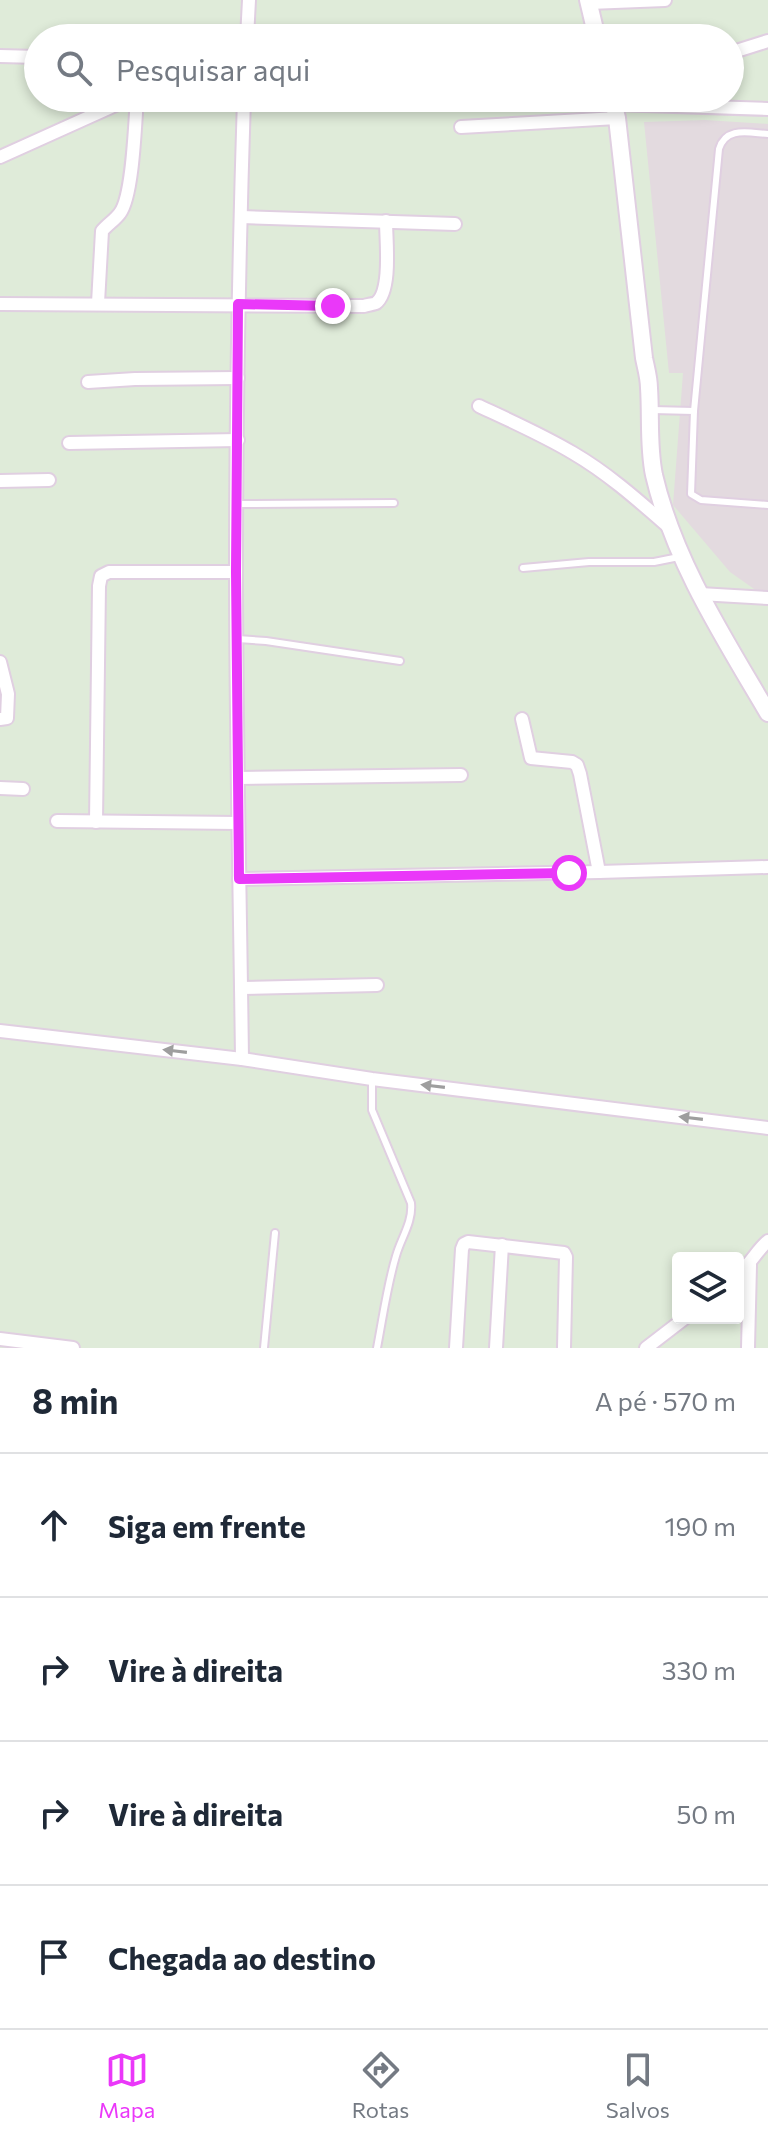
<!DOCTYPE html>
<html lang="pt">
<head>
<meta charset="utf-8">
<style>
	:root { --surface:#fff; --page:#f2f2f3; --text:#1f2937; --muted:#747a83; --line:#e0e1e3; --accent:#ea38f9 }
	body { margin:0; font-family:Commissioner,sans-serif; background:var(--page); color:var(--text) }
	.controls { position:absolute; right:24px; bottom:24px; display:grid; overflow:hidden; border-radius:8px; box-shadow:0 4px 12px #0003 }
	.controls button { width:72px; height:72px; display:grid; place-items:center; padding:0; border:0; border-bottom:2px solid var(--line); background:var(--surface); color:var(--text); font:40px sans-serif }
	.stop { position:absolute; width:24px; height:24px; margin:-18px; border:6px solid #ea38f9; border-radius:50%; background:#fff }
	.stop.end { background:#ea38f9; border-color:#fff; box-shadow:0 2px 8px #0008 }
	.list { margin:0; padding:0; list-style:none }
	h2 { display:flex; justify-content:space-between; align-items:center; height:104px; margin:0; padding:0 32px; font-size:34px }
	h2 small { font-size:26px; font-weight:400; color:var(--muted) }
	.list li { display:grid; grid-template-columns:52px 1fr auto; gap:24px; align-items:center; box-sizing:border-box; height:144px; padding:0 32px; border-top:2px solid var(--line) }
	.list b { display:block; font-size:30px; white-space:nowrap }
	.list em { font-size:26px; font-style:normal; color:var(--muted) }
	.icon { flex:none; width:44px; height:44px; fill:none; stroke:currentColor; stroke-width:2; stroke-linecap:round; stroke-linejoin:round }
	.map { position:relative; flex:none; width:768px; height:1348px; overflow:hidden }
	.search { position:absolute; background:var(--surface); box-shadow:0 4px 12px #0003; left:24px; right:24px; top:24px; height:88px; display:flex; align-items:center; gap:20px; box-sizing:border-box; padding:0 28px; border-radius:44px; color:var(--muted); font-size:30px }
	.sheet { height:680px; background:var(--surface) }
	nav { display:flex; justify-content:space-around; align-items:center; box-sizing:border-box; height:112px; border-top:2px solid var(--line); background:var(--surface); font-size:22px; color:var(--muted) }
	nav a { display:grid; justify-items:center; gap:4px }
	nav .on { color:var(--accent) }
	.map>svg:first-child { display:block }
	.industrial { fill:#e3dadf }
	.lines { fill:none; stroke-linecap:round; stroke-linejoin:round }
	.service-casing { stroke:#e0cfe1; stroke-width:10 }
	.minor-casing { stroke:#e0cfe1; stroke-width:16 }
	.tertiary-casing { stroke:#e0cfe1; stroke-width:20 }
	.service { stroke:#fff; stroke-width:6 }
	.minor { stroke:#fff; stroke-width:12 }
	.tertiary { stroke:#fff; stroke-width:16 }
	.oneway { fill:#9e9e9e }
	.route { stroke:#ea38f9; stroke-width:10 }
</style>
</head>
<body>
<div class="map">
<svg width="768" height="1348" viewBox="0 0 768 1348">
	<rect width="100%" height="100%" fill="#dfebd9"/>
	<path class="industrial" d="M705,120L768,124V596H764L730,572L673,505L683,373H669L644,122Z"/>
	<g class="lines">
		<defs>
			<g id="service">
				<path d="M652,410L694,411L691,494L701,500L768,505"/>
				<path d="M694,411L719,149C726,126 749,133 768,134"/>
				<path d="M237,504L394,503"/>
				<path d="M523,568L589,562H654L679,557"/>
				<path d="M238,639L266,641L400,661"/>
				<path d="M372,1079V1110L411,1203C413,1222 401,1238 396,1256C387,1286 383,1317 377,1348"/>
				<path d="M264,1348L275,1233"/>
			</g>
			<g id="minor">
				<path d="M589,3L665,0"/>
				<path d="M247,38L249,0"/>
				<path d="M730,53L768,41"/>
				<path d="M0,56L38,57"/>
				<path d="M613,104L768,109"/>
				<path d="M461,127L617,118"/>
				<path d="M0,157L131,98"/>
				<path d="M241,217L455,224"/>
				<path d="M98,303L102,231C108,224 115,220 120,213C133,196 135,122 137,98"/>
				<path d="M0,304L364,306C367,305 374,304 376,303C392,291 386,240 386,221"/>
				<path d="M88,382L135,379L238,378"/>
				<path d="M479,406C511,421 543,435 573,453C609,474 640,502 671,529"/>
				<path d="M69,443L238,440"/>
				<path d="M0,481L49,480"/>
				<path d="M700,594L768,598"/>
				<path d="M0,662L8,694L7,718L0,719"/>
				<path d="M522,719L531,758L572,762L577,765L580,774L599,872"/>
				<path d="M238,778L461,775"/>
				<path d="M0,788L23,789"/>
				<path d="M57,821L238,823"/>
				<path d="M96,822L99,586L101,576L109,572H236"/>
				<path d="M239,879L599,872L768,867"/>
				<path d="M241,988L377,985"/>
				<path d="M0,1031L242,1059L372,1079L768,1128"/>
				<path d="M242,1059C240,895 236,732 236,569C236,412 239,255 244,98"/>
				<path d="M738,1274C751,1264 756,1251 768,1241"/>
				<path d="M0,1339L73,1348"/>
				<path d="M456,1348L462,1249L464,1244L468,1242L564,1253L566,1257L564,1348"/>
				<path d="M496,1348L502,1245"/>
				<path d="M646,1348L685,1318"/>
				<path d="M748,1348L750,1265"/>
			</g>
			<g id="tertiary">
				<path d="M588,0L597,38"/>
				<path d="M612,98L617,118L644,358C646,368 649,378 649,388C651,417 648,446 654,475C674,561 724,638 768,713"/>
			</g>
		</defs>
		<use href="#service" class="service-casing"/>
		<use href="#minor" class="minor-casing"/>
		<use href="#tertiary" class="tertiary-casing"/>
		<use href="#service" class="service"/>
		<use href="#minor" class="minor"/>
		<use href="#tertiary" class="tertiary"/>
	</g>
	<defs><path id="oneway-solid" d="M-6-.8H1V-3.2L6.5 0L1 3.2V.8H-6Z" transform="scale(2)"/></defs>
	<g class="oneway">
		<use href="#oneway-solid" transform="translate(175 1051) rotate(-173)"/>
		<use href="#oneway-solid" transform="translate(433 1086) rotate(-173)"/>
		<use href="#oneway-solid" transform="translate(691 1118) rotate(-173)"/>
	</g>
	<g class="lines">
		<path class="route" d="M333,306L238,304L236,572L239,879L569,873"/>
	</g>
</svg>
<div class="controls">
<button><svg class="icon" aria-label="layers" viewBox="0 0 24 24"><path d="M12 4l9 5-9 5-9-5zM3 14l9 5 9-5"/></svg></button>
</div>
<div class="stop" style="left:569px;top:873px"></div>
<div class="stop end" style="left:333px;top:306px"></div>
<div class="search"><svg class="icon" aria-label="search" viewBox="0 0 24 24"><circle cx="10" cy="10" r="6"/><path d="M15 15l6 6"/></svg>Pesquisar aqui</div>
</div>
<section class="sheet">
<h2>8 min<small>A pé · 570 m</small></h2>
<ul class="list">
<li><svg class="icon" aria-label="ahead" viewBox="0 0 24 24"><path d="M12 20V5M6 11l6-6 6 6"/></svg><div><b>Siga em frente</b></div><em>190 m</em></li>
<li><svg class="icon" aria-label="right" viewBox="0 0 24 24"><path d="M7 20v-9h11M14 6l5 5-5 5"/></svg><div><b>Vire à direita</b></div><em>330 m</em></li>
<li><svg class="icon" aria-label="right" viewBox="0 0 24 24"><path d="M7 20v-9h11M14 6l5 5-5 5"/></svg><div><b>Vire à direita</b></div><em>50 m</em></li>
<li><svg class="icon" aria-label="arrive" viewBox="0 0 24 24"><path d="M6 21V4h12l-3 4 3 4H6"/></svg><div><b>Chegada ao destino</b></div></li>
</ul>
</section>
<nav>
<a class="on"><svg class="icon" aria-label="map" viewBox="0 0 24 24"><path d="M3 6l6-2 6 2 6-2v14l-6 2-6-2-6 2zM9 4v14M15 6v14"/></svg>Mapa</a>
<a><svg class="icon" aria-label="directions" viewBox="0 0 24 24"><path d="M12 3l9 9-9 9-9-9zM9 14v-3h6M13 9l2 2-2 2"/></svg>Rotas</a>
<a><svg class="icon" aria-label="saved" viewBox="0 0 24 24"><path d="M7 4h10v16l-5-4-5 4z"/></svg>Salvos</a>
</nav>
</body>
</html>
